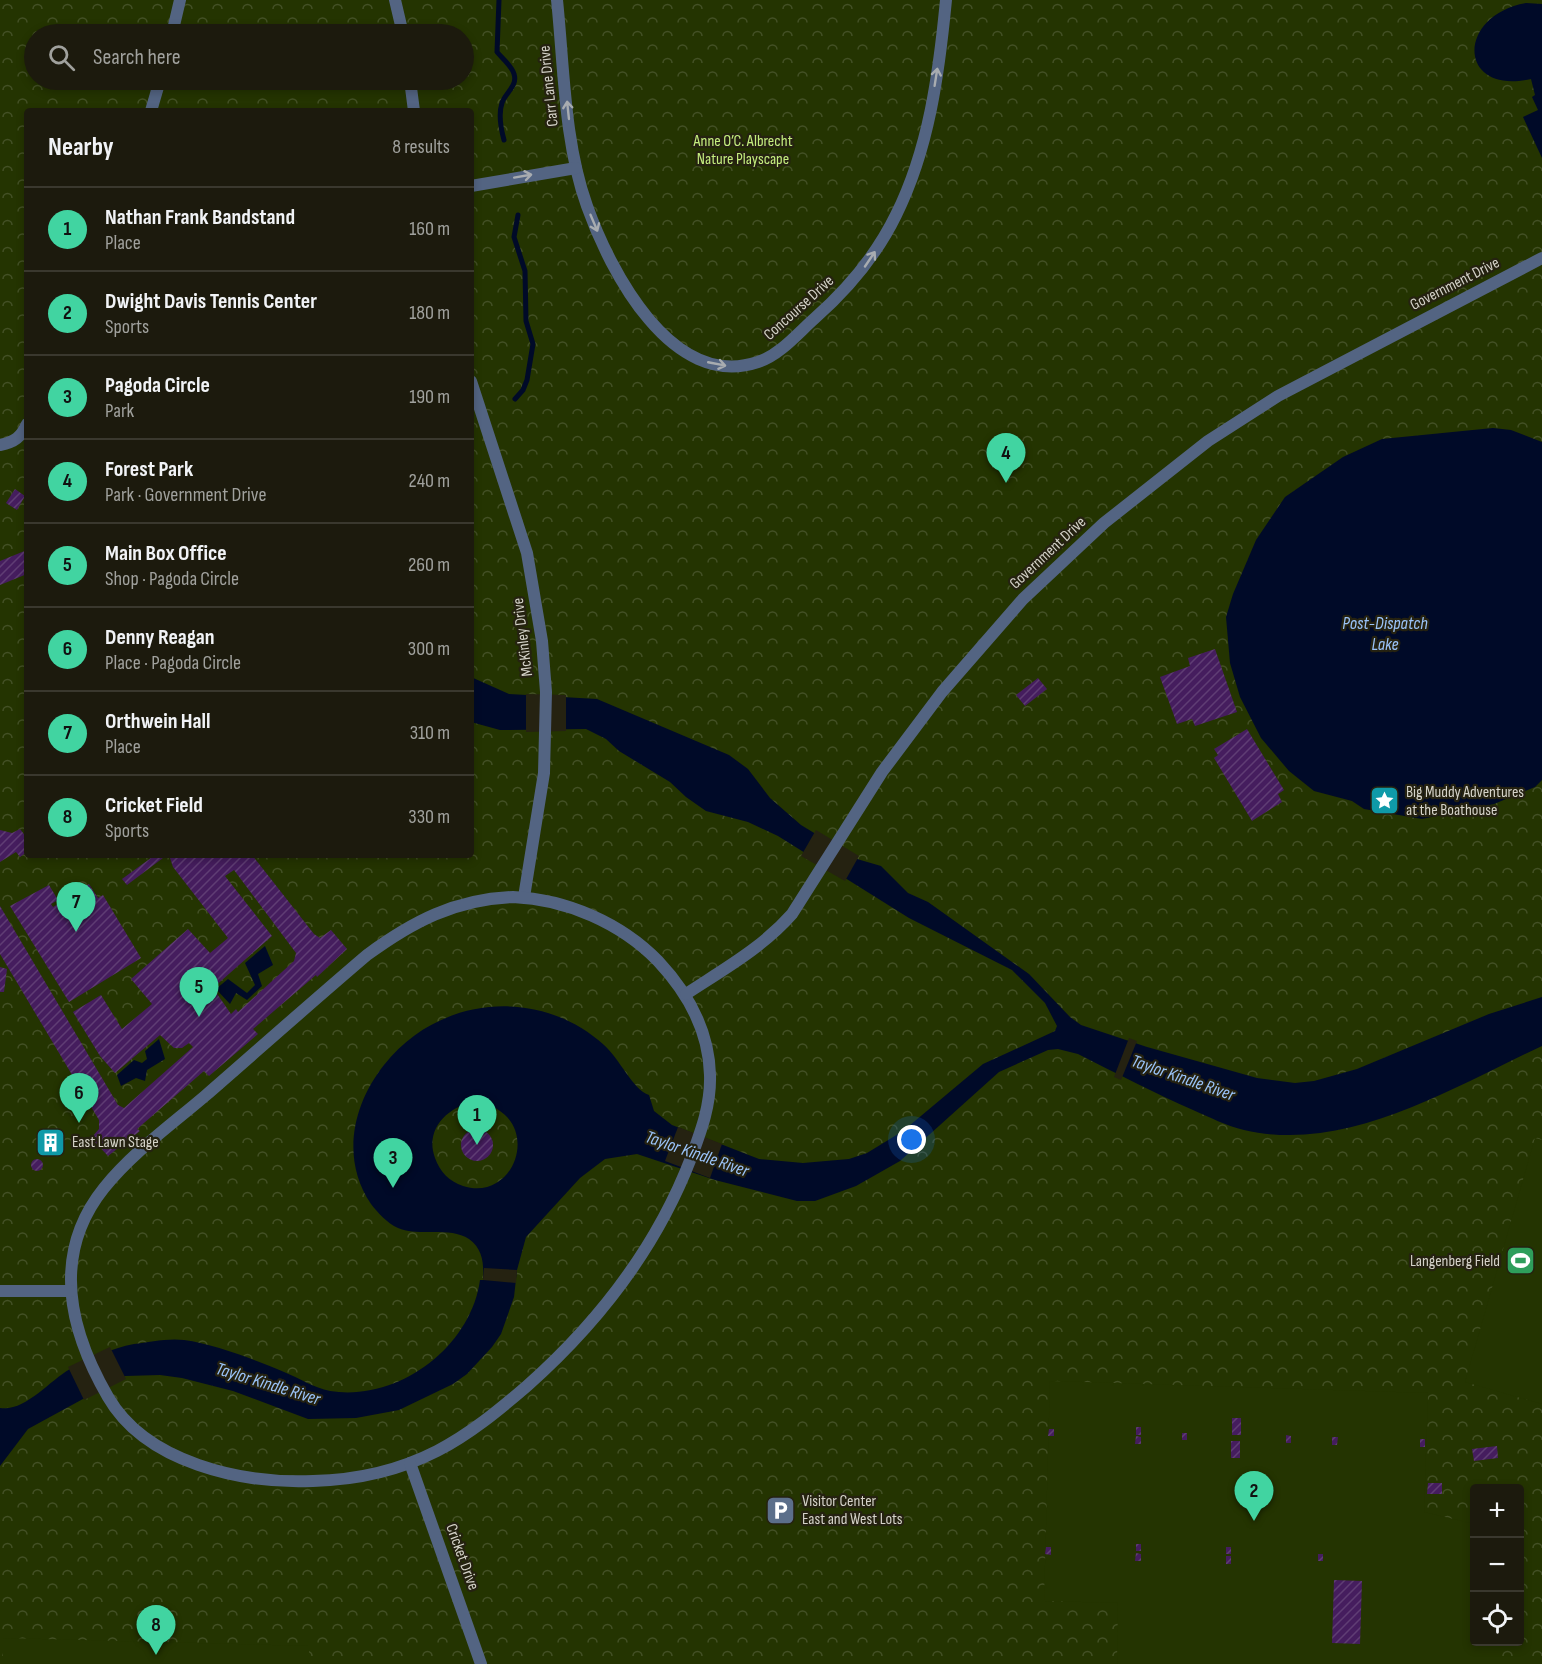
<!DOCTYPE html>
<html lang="en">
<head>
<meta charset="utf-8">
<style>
	:root { --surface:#1c1a0d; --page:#29271b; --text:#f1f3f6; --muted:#a0a19d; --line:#3a382e; --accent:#41d4a1 }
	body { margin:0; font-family:"Sofia Sans Condensed",sans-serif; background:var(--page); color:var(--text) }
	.controls { position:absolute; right:18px; bottom:18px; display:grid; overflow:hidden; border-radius:6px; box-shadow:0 3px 9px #0003 }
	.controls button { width:54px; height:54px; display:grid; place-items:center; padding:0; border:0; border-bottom:2px solid var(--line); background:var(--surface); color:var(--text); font:30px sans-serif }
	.you { position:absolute; left:912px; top:1140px; width:21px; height:21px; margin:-15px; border:4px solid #fff; border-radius:50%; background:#1a73e8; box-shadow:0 0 0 9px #1a73e833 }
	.badge { display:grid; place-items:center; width:39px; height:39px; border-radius:50%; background:var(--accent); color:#111; font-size:20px; font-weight:700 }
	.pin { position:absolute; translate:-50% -50px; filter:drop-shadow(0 2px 3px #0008) }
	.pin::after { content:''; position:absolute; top:32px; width:21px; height:18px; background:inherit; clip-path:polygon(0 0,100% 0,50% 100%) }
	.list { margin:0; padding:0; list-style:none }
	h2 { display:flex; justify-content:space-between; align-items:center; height:78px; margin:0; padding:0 24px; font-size:26px }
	h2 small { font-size:20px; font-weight:400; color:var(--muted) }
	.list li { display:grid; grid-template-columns:39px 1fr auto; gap:18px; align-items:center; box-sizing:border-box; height:84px; padding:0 24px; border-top:2px solid var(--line) }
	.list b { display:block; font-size:22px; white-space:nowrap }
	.list p { margin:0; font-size:20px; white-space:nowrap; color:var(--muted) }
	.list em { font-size:20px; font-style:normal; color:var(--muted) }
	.icon { flex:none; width:33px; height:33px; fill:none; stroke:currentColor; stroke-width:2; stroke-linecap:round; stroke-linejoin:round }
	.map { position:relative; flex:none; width:1542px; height:1664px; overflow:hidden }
	.search { position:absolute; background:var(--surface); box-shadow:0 3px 9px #0003; left:24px; top:24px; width:450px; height:66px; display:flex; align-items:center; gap:15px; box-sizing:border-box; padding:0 21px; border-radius:33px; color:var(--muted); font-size:22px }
	.panel { position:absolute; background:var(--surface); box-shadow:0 3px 9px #0003; left:24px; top:108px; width:450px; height:750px; border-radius:6px }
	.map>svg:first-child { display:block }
	.park { fill:url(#park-crowns); fill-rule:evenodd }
	.pitch { fill:#243401 }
	.water { fill:#000a28; fill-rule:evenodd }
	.pier { fill:#252211 }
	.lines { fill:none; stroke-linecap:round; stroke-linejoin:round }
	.stream { stroke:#000a28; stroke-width:5 }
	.building { fill:url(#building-hatch); fill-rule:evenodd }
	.street { stroke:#536482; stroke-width:12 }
	.oneway { stroke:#a8acb0 }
	.labels { text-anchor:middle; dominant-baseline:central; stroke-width:4.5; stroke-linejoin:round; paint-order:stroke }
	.street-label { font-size:16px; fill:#d5d3c9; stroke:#252211 }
	.park-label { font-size:16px; fill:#c4ed7f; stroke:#252211 }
	.poi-label { font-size:16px; fill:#d5d3c9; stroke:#252211; text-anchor:start }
	.water-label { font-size:18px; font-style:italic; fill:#9bc4f9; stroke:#252211 }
</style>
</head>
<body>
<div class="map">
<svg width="1542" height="1664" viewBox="0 0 1542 1664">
	<defs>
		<pattern id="park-crowns" width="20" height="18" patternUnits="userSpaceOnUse" patternTransform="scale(1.5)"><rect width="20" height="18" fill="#243401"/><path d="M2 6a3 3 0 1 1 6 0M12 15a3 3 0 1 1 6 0" fill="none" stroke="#435025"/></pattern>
		<pattern id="building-hatch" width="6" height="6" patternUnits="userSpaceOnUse" patternTransform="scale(1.5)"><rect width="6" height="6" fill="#451d5e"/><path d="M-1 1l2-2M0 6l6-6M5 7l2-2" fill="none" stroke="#5f3d74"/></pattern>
	</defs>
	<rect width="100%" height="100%" fill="#252211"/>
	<path class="park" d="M0,0H1542V1664H0ZM34,34H464V80H34ZM27,111H471V855H27ZM1474,1488H1520V1642H1474Z"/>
	<g class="pitch">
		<path d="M1535,1138L1542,1140V1404L1465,1382Z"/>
		<path d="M1050,1381L1428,1393L1424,1512L1474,1524V1642H1493V1664H1117L1118,1603L1044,1601Z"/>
		<path d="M3,1638L309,1646V1664H3Z"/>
	</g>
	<g class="water">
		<path d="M1526,3L1542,4V158L1523,117L1538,110L1532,97L1535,95L1531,79C1458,96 1455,16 1526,3Z"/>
		<path d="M1493,428L1511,430L1542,442V780L1535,787L1494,804L1422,819L1364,809L1352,801L1314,791L1289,771L1261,738L1240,697L1230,663L1226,617L1233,594L1256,540L1285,497L1343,457L1382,439Z"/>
		<path d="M471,677L509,694L597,699L729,755L748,769L770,798L801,825L857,859L881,866L908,893L928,902L1029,974L1070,1017L1081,1025L1147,1047L1257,1078L1295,1083L1314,1081L1357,1069L1489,1014L1542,997V1046C1451,1088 1347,1154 1244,1130C1227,1126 1209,1117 1193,1110C1154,1093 1116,1073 1078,1054L1058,1049L1048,1050L999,1072L900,1161L856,1186L815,1201H797L715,1180L637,1154L605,1159L580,1178L526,1237L517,1270L514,1297L501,1334L492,1347L467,1374L453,1384L399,1410L356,1418L308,1419L233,1391L182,1378L160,1375L125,1376L28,1429L0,1466V1408C25,1412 49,1381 70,1369C89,1359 112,1348 134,1344C149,1342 168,1338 184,1340C215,1344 255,1360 284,1372C299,1378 314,1388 330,1391C398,1402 471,1347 480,1280H483C484,1264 483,1249 469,1239C449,1226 420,1237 398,1228C387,1223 378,1213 371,1204C341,1160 352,1105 384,1065C438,996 539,986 604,1045C619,1058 633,1090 649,1095L654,1111L672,1125L759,1159L803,1163L849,1159L867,1153L903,1131L983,1064L1055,1031L1057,1026L1045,1003L1012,970L909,918L778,836L748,822L706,811L686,797L670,782L619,751L606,739L586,729L500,730L471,722ZM476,1102C546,1113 518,1204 463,1186C449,1181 440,1172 435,1158C424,1129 449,1105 476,1102Z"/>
		<path d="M265,946L273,965L258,974L262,986L247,1000L236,993L230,1004L216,989L228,979L247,993L255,985L245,963Z"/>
		<path d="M159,1039L165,1059L147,1070L145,1081L136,1078L121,1086L117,1075L134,1060L142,1063L147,1059L145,1051Z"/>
	</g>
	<g class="pier">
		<path d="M526,694L566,695V731L526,732Z"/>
		<path d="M816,830L859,856L845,881L801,856Z"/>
		<path d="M1129,1038L1137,1041L1121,1080L1114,1077Z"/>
		<path d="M678,1127L722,1144L710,1178L665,1161Z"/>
		<path d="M484,1268L517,1270L516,1283L483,1280Z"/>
		<path d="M110,1347L126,1379L84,1400L68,1367Z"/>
	</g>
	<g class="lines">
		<g class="stream">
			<path d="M499,0L497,52C502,58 512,66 514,74C518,86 505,93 502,103C498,115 501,129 504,140"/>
			<path d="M515,399L523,390L527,380L533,344L526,321L525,271L514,237L518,215"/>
		</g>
	</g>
	<g class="building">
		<path d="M15,489L25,496L17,510L6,503Z"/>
		<path d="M27,550V574L0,585V561Z"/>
		<path d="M1215,649L1237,712L1195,726L1192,719L1177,724L1160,677L1190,666L1188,658Z"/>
		<path d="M1038,678L1047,689L1025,706L1016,695Z"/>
		<path d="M1247,729L1284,790L1278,794L1282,802L1252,821L1214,758L1218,755L1214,749Z"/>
		<path d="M20,829L27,838V852L20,857L16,852L0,862V830L12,833Z"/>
		<path d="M155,855H167L127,885L122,879Z"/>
		<path d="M169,855H252L314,934L320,938L331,930L347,949L317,977L316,975L253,1029L258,1034L209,1076L204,1071L137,1129L140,1131L108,1156L91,1138L99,1129V1120L0,954V906L118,1105L124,1108L193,1047L189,1043L182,1048H174L160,1035L115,1073L100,1056L73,1012L101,995L122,1029L152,1004L131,979L188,929L210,953L228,938L173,867ZM234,870L296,953L294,961L238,1012L236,1009L231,1014L213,988L272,936L225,876Z"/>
		<path d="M89,884L98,898L103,895L141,958L69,1002L10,906L49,885L58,900L51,904L53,907Z"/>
		<path d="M0,967L7,969L4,992H0Z"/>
		<circle cx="477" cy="1145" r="16"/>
		<path d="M49,1133L59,1139L52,1151L42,1145Z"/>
		<circle cx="37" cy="1165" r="6"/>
		<rect x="1232" y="1418" width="9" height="17"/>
		<rect x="1136" y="1427" width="5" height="8"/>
		<path d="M1049,1429H1054V1436H1048Z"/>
		<rect x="1182" y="1433" width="5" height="7"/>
		<path d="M1286,1435L1291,1436V1443H1286Z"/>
		<path d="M1136,1436L1141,1437V1444H1135Z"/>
		<path d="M1332,1437H1338L1337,1445H1332Z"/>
		<rect x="1420" y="1439" width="5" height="8"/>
		<rect x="1231" y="1441" width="9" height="17"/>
		<path d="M1497,1446L1498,1458L1474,1461L1472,1449Z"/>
		<path d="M1428,1483H1442V1494H1427Z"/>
		<rect x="1136" y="1544" width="5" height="7"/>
		<path d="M1046,1547H1051V1555L1045,1554Z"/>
		<rect x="1226" y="1547" width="5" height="7"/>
		<path d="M1136,1553L1141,1554V1561H1135Z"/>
		<rect x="1318" y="1554" width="5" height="7"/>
		<rect x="1226" y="1556" width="5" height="8"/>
		<path d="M1334,1580L1362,1581L1360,1644L1332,1643Z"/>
	</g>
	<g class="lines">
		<g class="street">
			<path d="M395,0L403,34"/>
			<path d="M557,0C564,67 564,142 587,206C610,271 672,391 758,362C780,355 798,333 815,318C849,288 876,256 896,215C929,149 939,73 946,0"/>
			<path d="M172,34L180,0"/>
			<path d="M410,80L414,111"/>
			<path d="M151,111L160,80"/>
			<path d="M471,186L576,168"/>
			<path d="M471,381L527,553L542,641L546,692L544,773L524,897"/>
			<path d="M0,445C15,442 21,437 27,424"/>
			<path d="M513,897C566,899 621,923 658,961C688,993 709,1031 710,1075C711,1105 701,1131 691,1158C656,1249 599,1322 527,1386C499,1410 470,1434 437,1451C398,1471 356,1480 313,1481C242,1484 146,1463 108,1397C69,1330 51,1254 104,1188C132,1153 171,1125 205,1096C259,1049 313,1001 367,955C412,922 455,899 513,897Z"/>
			<path d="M686,994C724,969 762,948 792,914L882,772L942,692L1023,599L1104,523L1208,441L1278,396L1542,258"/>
			<path d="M0,1291H71"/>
			<path d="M410,1463L481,1664"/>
		</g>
	</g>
	<defs><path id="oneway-shaft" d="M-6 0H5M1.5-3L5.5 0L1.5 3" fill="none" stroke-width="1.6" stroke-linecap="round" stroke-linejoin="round" transform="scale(1.5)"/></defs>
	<g class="oneway">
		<use href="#oneway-shaft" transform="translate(936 77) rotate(-81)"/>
		<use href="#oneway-shaft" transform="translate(568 110) rotate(-96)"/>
		<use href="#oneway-shaft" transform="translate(523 176) rotate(-10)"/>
		<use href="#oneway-shaft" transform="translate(594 223) rotate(67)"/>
		<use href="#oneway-shaft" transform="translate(870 259) rotate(-56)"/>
		<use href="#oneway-shaft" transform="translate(717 364) rotate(11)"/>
	</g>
	<defs>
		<symbol id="sight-square" viewBox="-11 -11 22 22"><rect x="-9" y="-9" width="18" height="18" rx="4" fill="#0f9aa8" stroke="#252211"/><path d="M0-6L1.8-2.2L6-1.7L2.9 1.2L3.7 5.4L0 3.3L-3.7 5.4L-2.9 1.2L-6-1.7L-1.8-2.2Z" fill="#fff"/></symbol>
		<symbol id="building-square" viewBox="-11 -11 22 22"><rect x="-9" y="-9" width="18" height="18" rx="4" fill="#0f9aa8" stroke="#252211"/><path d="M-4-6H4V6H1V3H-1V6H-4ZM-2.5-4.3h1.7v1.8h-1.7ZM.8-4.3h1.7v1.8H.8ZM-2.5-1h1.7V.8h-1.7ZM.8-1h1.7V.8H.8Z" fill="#fff"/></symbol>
		<symbol id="stadium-square" viewBox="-11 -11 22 22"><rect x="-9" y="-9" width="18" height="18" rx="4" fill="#2e9e5b" stroke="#252211"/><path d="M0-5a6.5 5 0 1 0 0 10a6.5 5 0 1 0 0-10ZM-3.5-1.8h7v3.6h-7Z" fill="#fff"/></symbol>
		<symbol id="parking-square" viewBox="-11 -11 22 22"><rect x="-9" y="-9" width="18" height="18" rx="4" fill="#5c6f8a" stroke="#252211"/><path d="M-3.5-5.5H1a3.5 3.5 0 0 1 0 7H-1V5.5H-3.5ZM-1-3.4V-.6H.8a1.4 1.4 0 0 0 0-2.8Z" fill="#fff"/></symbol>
	</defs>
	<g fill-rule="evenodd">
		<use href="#sight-square" x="1368" y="784" width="33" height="33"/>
		<use href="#building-square" x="34" y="1126" width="33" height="33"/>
		<use href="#stadium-square" x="1504" y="1244" width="33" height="33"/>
		<use href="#parking-square" x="764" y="1494" width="33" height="33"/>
	</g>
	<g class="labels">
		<g class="street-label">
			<text transform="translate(549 86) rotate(-96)">Carr Lane Drive</text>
			<text transform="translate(1455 284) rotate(-27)">Government Drive</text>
			<text transform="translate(799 308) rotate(-42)">Concourse Drive</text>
			<text transform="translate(1048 553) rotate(-43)">Government Drive</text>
			<text transform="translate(523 637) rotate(-97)">McKinley Drive</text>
			<text transform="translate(462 1557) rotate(70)">Cricket Drive</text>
		</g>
		<g class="park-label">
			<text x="743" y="141">Anne O’C. Albrecht<tspan x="743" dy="18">Nature Playscape</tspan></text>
		</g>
		<g class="poi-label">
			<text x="1406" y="792">Big Muddy Adventures<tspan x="1406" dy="18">at the Boathouse</tspan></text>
			<text x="72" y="1142">East Lawn Stage</text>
			<text x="1500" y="1261" text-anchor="end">Langenberg Field</text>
			<text x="802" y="1501">Visitor Center<tspan x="802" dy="18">East and West Lots</tspan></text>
		</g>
		<g class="water-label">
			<text x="1385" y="623">Post-Dispatch<tspan x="1385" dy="21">Lake</tspan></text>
			<text transform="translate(1183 1078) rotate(19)">Taylor Kindle River</text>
			<text transform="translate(697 1154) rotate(19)">Taylor Kindle River</text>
			<text transform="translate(268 1384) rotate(17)">Taylor Kindle River</text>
		</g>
	</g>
</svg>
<div class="controls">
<button>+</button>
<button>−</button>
<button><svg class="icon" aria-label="locate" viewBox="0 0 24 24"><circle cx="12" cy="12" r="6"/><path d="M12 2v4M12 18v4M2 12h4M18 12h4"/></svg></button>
</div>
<div class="you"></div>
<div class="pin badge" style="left:477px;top:1145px">1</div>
<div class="pin badge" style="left:1254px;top:1521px">2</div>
<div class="pin badge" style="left:393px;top:1188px">3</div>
<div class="pin badge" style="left:1006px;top:483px">4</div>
<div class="pin badge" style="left:199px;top:1017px">5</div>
<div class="pin badge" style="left:79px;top:1123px">6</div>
<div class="pin badge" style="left:76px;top:932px">7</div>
<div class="pin badge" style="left:156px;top:1655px">8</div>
<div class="search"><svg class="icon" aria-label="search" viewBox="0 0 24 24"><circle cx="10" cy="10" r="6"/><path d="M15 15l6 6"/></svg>Search here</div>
<section class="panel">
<h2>Nearby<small>8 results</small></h2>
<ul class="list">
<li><span class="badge">1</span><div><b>Nathan Frank Bandstand</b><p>Place</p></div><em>160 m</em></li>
<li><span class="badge">2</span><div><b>Dwight Davis Tennis Center</b><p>Sports</p></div><em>180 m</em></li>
<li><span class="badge">3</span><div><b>Pagoda Circle</b><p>Park</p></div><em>190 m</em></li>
<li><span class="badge">4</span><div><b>Forest Park</b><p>Park · Government Drive</p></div><em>240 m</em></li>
<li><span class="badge">5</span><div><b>Main Box Office</b><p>Shop · Pagoda Circle</p></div><em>260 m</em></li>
<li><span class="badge">6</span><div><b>Denny Reagan</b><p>Place · Pagoda Circle</p></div><em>300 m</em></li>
<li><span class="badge">7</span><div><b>Orthwein Hall</b><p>Place</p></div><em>310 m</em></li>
<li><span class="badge">8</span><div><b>Cricket Field</b><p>Sports</p></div><em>330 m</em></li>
</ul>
</section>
</div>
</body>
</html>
